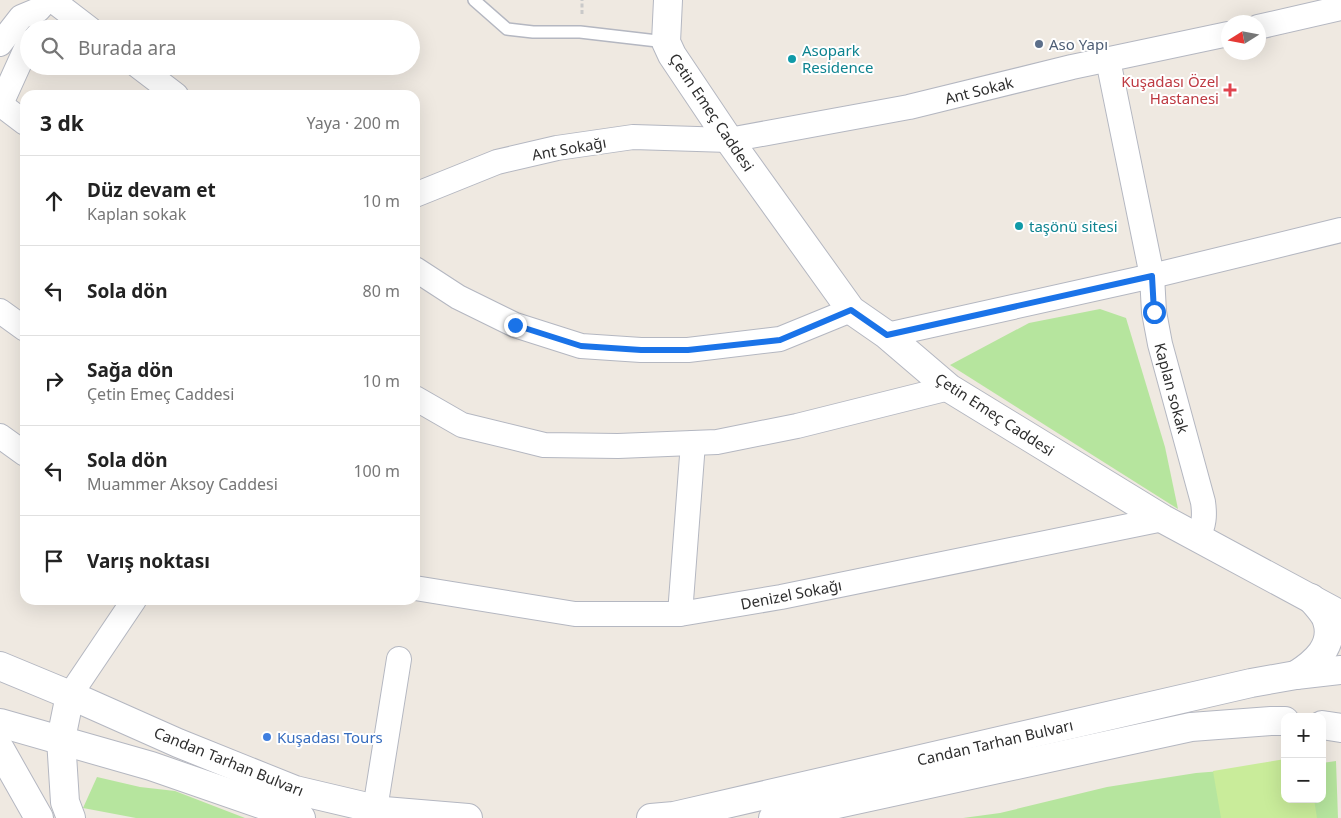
<!DOCTYPE html>
<html lang="tr">
<head>
<meta charset="utf-8">
<style>
	:root { --surface:#fff; --page:#f6f6f6; --text:#222; --muted:#767676; --line:#e0e0e0 }
	body { margin:0; font-family:"Noto Sans",sans-serif; background:var(--page); color:var(--text) }
	.controls { position:absolute; right:15px; bottom:15px; display:grid; overflow:hidden; border-radius:10px; box-shadow:0 5px 20px #0002 }
	.controls button { width:45px; height:45px; display:grid; place-items:center; padding:0; border:0; border-bottom:1px solid var(--line); background:var(--surface); color:var(--text); font:25px sans-serif }
	.compass { position:absolute; left:1221px; top:15px; width:45px; height:45px; border-radius:50%; background:var(--surface); box-shadow:0 5px 20px #0002; rotate:259deg }
	.stop { position:absolute; width:15px; height:15px; margin:-11px; border:4px solid #1a73e8; border-radius:50%; background:#fff }
	.stop.end { background:#1a73e8; border-color:#fff; box-shadow:0 1px 5px #0008 }
	.list { margin:0; padding:0; list-style:none }
	h2 { display:flex; justify-content:space-between; align-items:center; height:65px; margin:0; padding:0 20px; font-size:21px }
	h2 small { font-size:16px; font-weight:400; color:var(--muted) }
	.list li { display:grid; grid-template-columns:32px 1fr auto; gap:15px; align-items:center; box-sizing:border-box; height:90px; padding:0 20px; border-top:1px solid var(--line) }
	.list b { display:block; font-size:19px; white-space:nowrap }
	.list p { margin:0; font-size:16px; white-space:nowrap; color:var(--muted) }
	.list em { font-size:16px; font-style:normal; color:var(--muted) }
	.icon { flex:none; width:28px; height:28px; fill:none; stroke:currentColor; stroke-width:2; stroke-linecap:round; stroke-linejoin:round }
	.map { position:relative; flex:none; width:1341px; height:818px; overflow:hidden }
	.search { position:absolute; background:var(--surface); box-shadow:0 5px 20px #0002; left:20px; top:20px; width:400px; height:55px; display:flex; align-items:center; gap:12px; box-sizing:border-box; padding:0 18px; border-radius:28px; color:var(--muted); font-size:19px }
	.panel { position:absolute; background:var(--surface); box-shadow:0 5px 20px #0002; left:20px; top:90px; width:400px; height:515px; border-radius:15px }
	.map>svg:first-child { display:block }
	.green { fill:#b6e59e }
	.pitch { fill:#c9ec9a }
	.lines { fill:none; stroke-linecap:round; stroke-linejoin:round }
	.service-casing { stroke:#b4b7c1; stroke-width:14 }
	.minor-casing { stroke:#b4b7c1; stroke-width:26 }
	.tertiary-casing { stroke:#b4b7c1; stroke-width:30 }
	.secondary-casing { stroke:#b4b7c1; stroke-width:30 }
	.path { stroke:#c9c9c9; stroke-width:3; stroke-dasharray:4 2.5; stroke-linecap:butt }
	.service { stroke:#fff; stroke-width:11 }
	.minor { stroke:#fff; stroke-width:24 }
	.tertiary { stroke:#fff; stroke-width:28 }
	.secondary { stroke:#fff; stroke-width:28 }
	.route { stroke:#1a73e8; stroke-width:6 }
	.service-dot { fill:#5c6f8a; stroke:#fff; stroke-width:2 }
	.culture-dot { fill:#0f9aa8; stroke:#fff; stroke-width:2 }
	.health-dot { fill:#e0444e; stroke:#fff; stroke-width:2 }
	.shop-dot { fill:#3f7fe0; stroke:#fff; stroke-width:2 }
	.labels { text-anchor:middle; dominant-baseline:central; stroke-width:4; stroke-linejoin:round; paint-order:stroke }
	.service-label { font-size:15px; fill:#4e5e75; stroke:#fff; text-anchor:start }
	.culture-label { font-size:15px; fill:#0d838f; stroke:#fff; text-anchor:start }
	.health-label { font-size:15px; fill:#be3a42; stroke:#fff; text-anchor:end }
	.street-label { font-size:15px; fill:#2e2e2e; stroke:#fff }
	.shop-label { font-size:15px; fill:#366cbe; stroke:#fff; text-anchor:start }
</style>
</head>
<body>
<div class="map">
<svg width="1341" height="818" viewBox="0 0 1341 818">
	<rect width="100%" height="100%" fill="#efe9e1"/>
	<g class="green">
		<path d="M1100,309L1126,318L1165,447L1178,509L950,365L1029,323Z"/>
		<path d="M1336,761L1338,818H963L1000,813L1107,787L1196,773L1285,766V799H1322V763Z"/>
		<path d="M97,777L140,787L175,791L245,818H136L83,808Z"/>
	</g>
	<path class="pitch" d="M1285,759V799H1314L1317,818H1221L1213,771Z"/>
	<g class="lines">
		<defs>
			<path id="service" d="M474,0L507,29L533,32H580L666,42"/>
			<g id="minor">
				<path d="M52,0L90,29"/>
				<path d="M1258,27L1341,8"/>
				<path d="M0,44L21,17L38,10L47,0"/>
				<path d="M1108,60L1152,276L1154,312L1160,344L1203,502C1205,516 1204,525 1198,537"/>
				<path d="M138,66L176,95"/>
				<path d="M0,104L25,123"/>
				<path d="M0,106L29,42"/>
				<path d="M415,195L497,162L557,148L633,137L729,140L909,107L1072,67L1228,34"/>
				<path d="M415,269L458,297L515,325L581,346L641,350H688L780,339L851,310"/>
				<path d="M0,311L25,329"/>
				<path d="M887,335L1152,276L1341,230"/>
				<path d="M415,398L462,425L544,445L618,446L717,442L797,426L949,388"/>
				<path d="M0,436L25,454"/>
				<path d="M415,588L575,614H680L781,597L1163,519"/>
				<path d="M680,614L693,443"/>
				<path d="M70,695L134,600"/>
				<path d="M375,809L399,659"/>
			</g>
			<g id="tertiary">
				<path d="M668,0L666,42L672,55L729,140L851,310L887,335L949,388L1163,519L1341,615"/>
				<path d="M1296,675C1315,663 1335,646 1327,621C1325,613 1316,605 1311,598"/>
				<path d="M61,739L70,695"/>
			</g>
			<g id="secondary">
				<path d="M0,666L70,695L178,743L295,790L384,811L468,818"/>
				<path d="M0,723L151,766L301,818"/>
				<path d="M1322,725L1341,728"/>
				<path d="M61,739L65,802L71,818"/>
				<path d="M0,749L39,818"/>
				<path d="M651,818L674,816L1251,683L1296,675L1341,670"/>
				<path d="M773,818L1191,727L1271,721H1285"/>
			</g>
		</defs>
		<use href="#service" class="service-casing"/>
		<use href="#minor" class="minor-casing"/>
		<use href="#tertiary" class="tertiary-casing"/>
		<use href="#secondary" class="secondary-casing"/>
		<path class="path" d="M582,14V0"/>
		<use href="#service" class="service"/>
		<use href="#minor" class="minor"/>
		<use href="#tertiary" class="tertiary"/>
		<use href="#secondary" class="secondary"/>
	</g>
	<g class="lines">
		<path class="route" d="M515,325L581,346L641,350H688L780,340L851,310L887,335L1152,276L1154,312"/>
	</g>
	<circle class="service-dot" cx="1039" cy="44" r="5"/>
	<g class="culture-dot">
		<circle cx="792" cy="59" r="5"/>
		<circle cx="1019" cy="226" r="5"/>
	</g>
	<path class="health-dot" d="M1227.5 82.5h5v5h5v5h-5v5h-5v-5h-5v-5h5z"/>
	<circle class="shop-dot" cx="267" cy="737" r="5"/>
	<g class="labels">
		<g class="service-label">
			<text x="1049" y="44">Aso Yapı</text>
		</g>
		<g class="culture-label">
			<text x="802" y="50">Asopark<tspan x="802" dy="17">Residence</tspan></text>
			<text x="1029" y="226">taşönü sitesi</text>
		</g>
		<g class="health-label">
			<text x="1219" y="81">Kuşadası Özel<tspan x="1219" dy="17">Hastanesi</tspan></text>
		</g>
		<g class="street-label">
			<text transform="translate(979 90) rotate(-14)">Ant Sokak</text>
			<text transform="translate(712 112) rotate(56)">Çetin Emeç Caddesi</text>
			<text transform="translate(569 148) rotate(-10)">Ant Sokağı</text>
			<text transform="translate(1172 388) rotate(75)">Kaplan sokak</text>
			<text transform="translate(995 414) rotate(33)">Çetin Emeç Caddesi</text>
			<text transform="translate(791 594) rotate(-11)">Denizel Sokağı</text>
			<text transform="translate(995 742) rotate(-13)">Candan Tarhan Bulvarı</text>
			<text transform="translate(229 761) rotate(22)">Candan Tarhan Bulvarı</text>
		</g>
		<g class="shop-label">
			<text x="277" y="737">Kuşadası Tours</text>
		</g>
	</g>
</svg>
<div class="controls">
<button>+</button>
<button>−</button>
</div>
<svg class="compass" viewBox="-18 -18 36 36"><path d="M0-13l5 13h-10z" fill="#e53935"/><path d="M0 13l5-13h-10z" fill="#767676"/></svg>
<div class="stop" style="left:1154px;top:312px"></div>
<div class="stop end" style="left:515px;top:325px"></div>
<div class="search"><svg class="icon" aria-label="search" viewBox="0 0 24 24"><circle cx="10" cy="10" r="6"/><path d="M15 15l6 6"/></svg>Burada ara</div>
<section class="panel">
<h2>3 dk<small>Yaya · 200 m</small></h2>
<ul class="list">
<li><svg class="icon" aria-label="ahead" viewBox="0 0 24 24"><path d="M12 20V5M6 11l6-6 6 6"/></svg><div><b>Düz devam et</b><p>Kaplan sokak</p></div><em>10 m</em></li>
<li><svg class="icon" aria-label="left" viewBox="0 0 24 24"><path d="M17 20v-9H6M10 6l-5 5 5 5"/></svg><div><b>Sola dön</b></div><em>80 m</em></li>
<li><svg class="icon" aria-label="right" viewBox="0 0 24 24"><path d="M7 20v-9h11M14 6l5 5-5 5"/></svg><div><b>Sağa dön</b><p>Çetin Emeç Caddesi</p></div><em>10 m</em></li>
<li><svg class="icon" aria-label="left" viewBox="0 0 24 24"><path d="M17 20v-9H6M10 6l-5 5 5 5"/></svg><div><b>Sola dön</b><p>Muammer Aksoy Caddesi</p></div><em>100 m</em></li>
<li><svg class="icon" aria-label="arrive" viewBox="0 0 24 24"><path d="M6 21V4h12l-3 4 3 4H6"/></svg><div><b>Varış noktası</b></div></li>
</ul>
</section>
</div>
</body>
</html>
